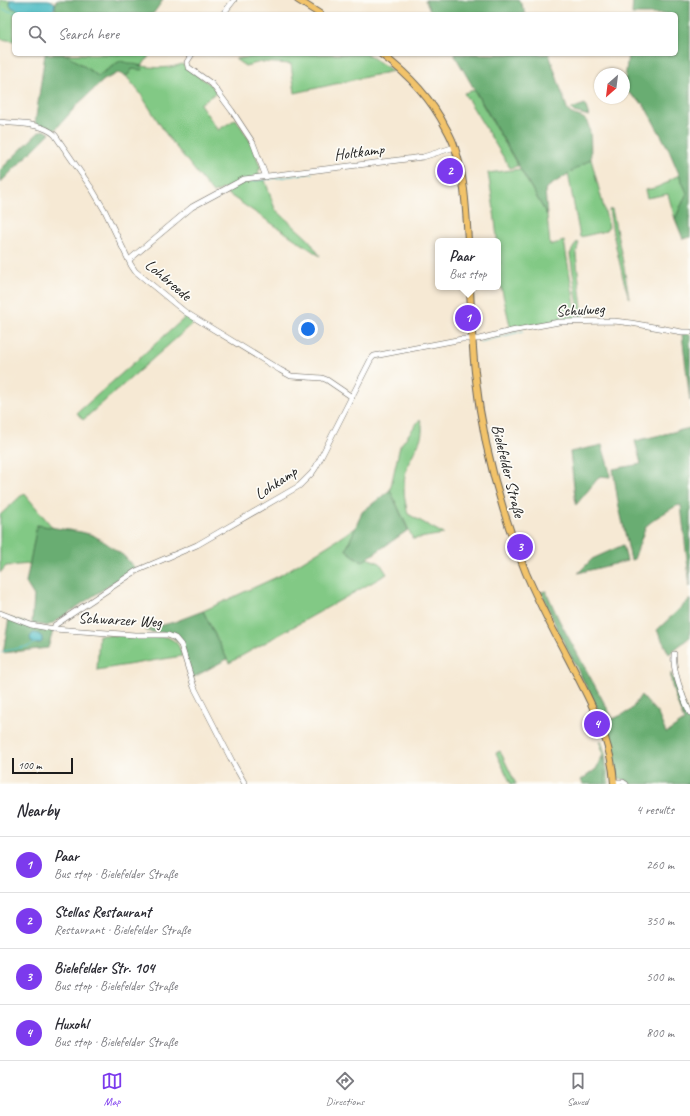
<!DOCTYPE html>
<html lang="en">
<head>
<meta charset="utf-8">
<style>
	:root { --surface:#fff; --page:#f7f7f7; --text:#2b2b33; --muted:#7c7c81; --line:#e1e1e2; --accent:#7c3aed }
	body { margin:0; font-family:Caveat,sans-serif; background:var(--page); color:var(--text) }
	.compass { position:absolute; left:594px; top:68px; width:36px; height:36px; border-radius:50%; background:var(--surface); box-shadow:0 1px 3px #0004; rotate:208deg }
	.scale { position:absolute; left:12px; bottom:10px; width:61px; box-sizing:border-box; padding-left:4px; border:2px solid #1c1c1c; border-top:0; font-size:11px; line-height:14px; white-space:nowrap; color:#1c1c1c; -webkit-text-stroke:3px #fdfcf7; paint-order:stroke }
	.you { position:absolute; left:308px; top:329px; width:14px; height:14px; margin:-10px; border:3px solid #fff; border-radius:50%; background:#1a73e8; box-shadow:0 0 0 6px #1a73e833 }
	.badge { display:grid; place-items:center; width:26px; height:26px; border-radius:50%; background:var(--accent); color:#fff; font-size:13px; font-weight:700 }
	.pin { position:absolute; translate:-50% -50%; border:2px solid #fff; box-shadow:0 1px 4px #0006 }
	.popup { position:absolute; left:435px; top:238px; width:66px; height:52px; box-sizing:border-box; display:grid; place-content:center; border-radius:6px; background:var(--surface); filter:drop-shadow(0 1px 3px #0005); font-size:13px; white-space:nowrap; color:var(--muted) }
	.popup b { font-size:15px; color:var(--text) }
	.popup::after { content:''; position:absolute; left:50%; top:100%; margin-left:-8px; border:8px solid transparent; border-top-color:var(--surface) }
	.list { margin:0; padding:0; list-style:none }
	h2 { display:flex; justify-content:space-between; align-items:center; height:52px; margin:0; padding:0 16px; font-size:17px }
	h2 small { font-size:13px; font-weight:400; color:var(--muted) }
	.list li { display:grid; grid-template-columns:26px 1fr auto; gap:12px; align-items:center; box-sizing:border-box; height:56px; padding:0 16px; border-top:1px solid var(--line) }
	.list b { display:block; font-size:15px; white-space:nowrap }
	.list p { margin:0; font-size:13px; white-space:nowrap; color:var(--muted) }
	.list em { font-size:13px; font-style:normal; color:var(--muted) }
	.icon { flex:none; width:22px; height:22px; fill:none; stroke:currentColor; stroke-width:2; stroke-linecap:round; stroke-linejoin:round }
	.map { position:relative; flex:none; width:690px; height:784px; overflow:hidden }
	.search { position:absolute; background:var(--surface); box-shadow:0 1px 3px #0004; left:12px; right:12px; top:12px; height:44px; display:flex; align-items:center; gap:10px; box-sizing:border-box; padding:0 14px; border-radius:6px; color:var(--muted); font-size:15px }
	.sheet { height:276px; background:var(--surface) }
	nav { display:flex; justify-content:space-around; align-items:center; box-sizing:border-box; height:56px; border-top:1px solid var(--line); background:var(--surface); font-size:11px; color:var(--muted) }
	nav a { display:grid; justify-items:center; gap:2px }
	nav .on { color:var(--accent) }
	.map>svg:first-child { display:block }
	.green { fill:#82c985; stroke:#4f7250 }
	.forest { fill:#69ad72; stroke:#426447 }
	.water { fill:#4cbbc3; stroke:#346c70 }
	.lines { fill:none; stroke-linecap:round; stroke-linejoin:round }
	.stream { stroke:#4cbbc3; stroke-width:1 }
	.minor-casing { stroke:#68645c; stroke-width:6 }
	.major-casing { stroke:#68645c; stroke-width:8 }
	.minor { stroke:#fff; stroke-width:5 }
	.major { stroke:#f2c36a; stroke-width:6 }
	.labels { text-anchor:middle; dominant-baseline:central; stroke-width:3.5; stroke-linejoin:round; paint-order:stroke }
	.street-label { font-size:16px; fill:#1c1c1c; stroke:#fdfcf7 }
</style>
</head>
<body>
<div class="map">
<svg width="690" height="784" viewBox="0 0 690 784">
	<rect width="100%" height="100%" fill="#fdfcf7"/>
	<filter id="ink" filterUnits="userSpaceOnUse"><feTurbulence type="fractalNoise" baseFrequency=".025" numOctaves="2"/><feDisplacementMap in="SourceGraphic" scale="8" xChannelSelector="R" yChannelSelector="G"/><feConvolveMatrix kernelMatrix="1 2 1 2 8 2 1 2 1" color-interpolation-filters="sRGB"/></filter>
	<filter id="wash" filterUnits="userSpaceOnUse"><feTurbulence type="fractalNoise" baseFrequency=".012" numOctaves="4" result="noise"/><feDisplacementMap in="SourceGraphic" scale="16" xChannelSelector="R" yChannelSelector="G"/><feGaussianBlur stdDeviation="0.9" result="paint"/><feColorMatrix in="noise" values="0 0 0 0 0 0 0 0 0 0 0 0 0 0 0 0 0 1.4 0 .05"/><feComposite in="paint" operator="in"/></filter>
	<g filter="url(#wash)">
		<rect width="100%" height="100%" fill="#f6e9d4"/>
		<g class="green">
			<path d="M0,0H10V5L12,8L34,14H14V41L0,39Z"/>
			<path d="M66,54H144L149,56L142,66C155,68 169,69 182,64L211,85L217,92L200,104L218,130L236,119L252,144L261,169L258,170L260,175L213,193L168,137L140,93L126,76L130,73L132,69L120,61L98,76Z"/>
			<path d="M268,54H367L393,71L295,93L291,64L261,62L245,66L235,59Z"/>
			<path d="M474,90L518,166L510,168L464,93Z"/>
			<path d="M591,159L609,227L606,231L580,237L568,173Z"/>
			<path d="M520,169L547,215L550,245L564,241L577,317L575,319L559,320L511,330L501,286H498V264H500L493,203L488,173Z"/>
			<path d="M679,175L687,193L675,219L668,194L647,198L645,190L655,188L669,182V180Z"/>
			<path d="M265,180L275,209L309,240L320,256L225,192L245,182Z"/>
			<path d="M612,209L624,267L629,298L623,278L613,233L609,210Z"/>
			<path d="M579,242L576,254L583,318H580L570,254L576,243Z"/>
			<path d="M188,315L196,321L83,420L77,413Z"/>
			<path d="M420,419C428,438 412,450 407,468C402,484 404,498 408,514L444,534L413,539L390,490L400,446Z"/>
			<path d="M24,493L53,528L37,525L30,564L6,566L0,573V515Z"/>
			<path d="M356,527L346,550L362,562L367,558L380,563L387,574L229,663L203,611L279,576L329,545Z"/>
			<path d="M99,635L167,637C178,642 179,645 182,656L97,670Z"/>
			<path d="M601,740L605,754L609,784H606L603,755L600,741Z"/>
			<path d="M500,751L516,784H511L496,753Z"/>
		</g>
		<g class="forest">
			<path d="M56,0H163L153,14H62L55,10Z"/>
			<path d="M425,0H519L526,14H432Z"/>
			<path d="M633,0H690V237L683,239L675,219L687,193L668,148L644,105L624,89L628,54H676V14H632Z"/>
			<path d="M45,54H66L98,76L120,61L142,66L143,70L132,69L130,73L126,76L118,73L104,80L79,103L54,131L46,126L35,124Z"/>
			<path d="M454,54H549L568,111C573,116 578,115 583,118C593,123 590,149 591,159L545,189L547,215Z"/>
			<path d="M585,104L589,116L574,112L571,109Z"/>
			<path d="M43,130L50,133L0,183V170L39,132Z"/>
			<path d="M682,334H690V401Z"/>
			<path d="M690,428V587L681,505L676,506L656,518L646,526L634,559L631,560L618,502L613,469L641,464L635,441Z"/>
			<path d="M602,445L609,469L610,477L600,476L576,505L570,452Z"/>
			<path d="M390,490L408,530L362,562L346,550L362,512Z"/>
			<path d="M37,525L81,532L93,535L106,543L124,556L135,568L53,623L47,626L32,623L34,596L26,583Z"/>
			<path d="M623,545L627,561L578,573L592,559Z"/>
			<path d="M546,591L559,620L613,719L628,712L633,707L641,695L658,714L666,733L684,721C680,709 669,685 671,673L690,720V784H630L624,780L618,778L609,739L603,721L591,696L559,633L541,592Z"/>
			<path d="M690,599V637L669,654L657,630Z"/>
			<path d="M203,611L227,659L192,678L182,644L168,633L150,632L145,630L174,622Z"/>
			<path d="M9,618L53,631L48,648L3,653Z"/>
			<path d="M603,755L606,784H583L581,780L596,769Z"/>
		</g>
		<g class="water">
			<path d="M10,0H48L52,1L55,3L54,9L50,14C42,14 16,13 11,6C10,4 10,3 10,0Z"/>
			<path d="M33,633C37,633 39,634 42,637V642L37,644L31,642L30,637Z"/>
		</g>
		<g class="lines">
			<g class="stream">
				<path d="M0,7L5,10L22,14"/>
				<path d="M251,181L271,179L312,173"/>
				<path d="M480,342L523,331"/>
				<path d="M0,652L29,646L35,643"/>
			</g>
		</g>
	</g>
	<g filter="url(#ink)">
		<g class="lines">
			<defs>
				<g id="minor">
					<path d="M223,14L234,0"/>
					<path d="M192,54L187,62L188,67L212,84L232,111L253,143L266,177"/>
					<path d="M0,122C17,124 43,123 55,135L92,189L105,211L131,265L135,271L185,312L280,370L291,376L322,378L327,380L352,397"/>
					<path d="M129,260L192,207L244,179L423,157L455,147"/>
					<path d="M0,613L31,625L54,629L135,635H168L175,638L181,645L194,687L232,761L245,784"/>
					<path d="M54,629L55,625L136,571L197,545L299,486L312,473L316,467L371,359L374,356L462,339H479L511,331L559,322L614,321L631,323L682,332H690"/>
					<path d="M674,654C672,670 683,698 690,713"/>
					<path d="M614,782H623L626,784"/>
				</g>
				<g id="major">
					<path d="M298,0L320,14"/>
					<path d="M381,54C408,74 431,98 446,128C450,135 453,141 455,148C465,178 466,210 468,241"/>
					<path d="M470,287C471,315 472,343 475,372C482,441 500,509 526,573C539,603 554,632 569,660C589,699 612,739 614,784"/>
				</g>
			</defs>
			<use href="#minor" class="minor-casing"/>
			<use href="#major" class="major-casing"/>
			<use href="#minor" class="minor"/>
			<use href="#major" class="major"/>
		</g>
	</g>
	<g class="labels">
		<g class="street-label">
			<text transform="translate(359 152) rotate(-7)">Holtkamp</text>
			<text transform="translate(168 280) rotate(40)">Lohbreede</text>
			<text transform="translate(580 310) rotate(-3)">Schulweg</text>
			<text transform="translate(508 471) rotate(76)">Bielefelder Straße</text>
			<text transform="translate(276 483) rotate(-34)">Lohkamp</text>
			<text transform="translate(120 620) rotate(3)">Schwarzer Weg</text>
		</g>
	</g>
</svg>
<svg class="compass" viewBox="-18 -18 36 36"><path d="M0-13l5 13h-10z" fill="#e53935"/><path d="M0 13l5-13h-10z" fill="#7c7c81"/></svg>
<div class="scale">100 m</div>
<div class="you"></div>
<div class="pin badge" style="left:468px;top:318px">1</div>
<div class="popup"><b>Paar</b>Bus stop</div>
<div class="pin badge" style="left:450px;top:171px">2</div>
<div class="pin badge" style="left:520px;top:547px">3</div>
<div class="pin badge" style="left:597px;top:724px">4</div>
<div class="search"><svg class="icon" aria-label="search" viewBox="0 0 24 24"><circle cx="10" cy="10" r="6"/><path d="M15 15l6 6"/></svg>Search here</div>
</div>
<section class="sheet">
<h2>Nearby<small>4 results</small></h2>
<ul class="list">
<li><span class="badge">1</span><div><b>Paar</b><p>Bus stop · Bielefelder Straße</p></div><em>260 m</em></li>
<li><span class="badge">2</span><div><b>Stellas Restaurant</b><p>Restaurant · Bielefelder Straße</p></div><em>350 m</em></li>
<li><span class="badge">3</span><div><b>Bielefelder Str. 104</b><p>Bus stop · Bielefelder Straße</p></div><em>500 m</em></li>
<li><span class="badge">4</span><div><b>Huxohl</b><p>Bus stop · Bielefelder Straße</p></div><em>800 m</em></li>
</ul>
</section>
<nav>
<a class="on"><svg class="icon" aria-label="map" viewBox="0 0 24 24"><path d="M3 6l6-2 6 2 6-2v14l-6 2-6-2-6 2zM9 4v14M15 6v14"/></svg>Map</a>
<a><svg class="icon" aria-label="directions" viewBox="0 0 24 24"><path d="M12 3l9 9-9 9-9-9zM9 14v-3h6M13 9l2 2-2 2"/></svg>Directions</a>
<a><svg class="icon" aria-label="saved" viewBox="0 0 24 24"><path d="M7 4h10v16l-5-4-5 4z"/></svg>Saved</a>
</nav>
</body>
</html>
